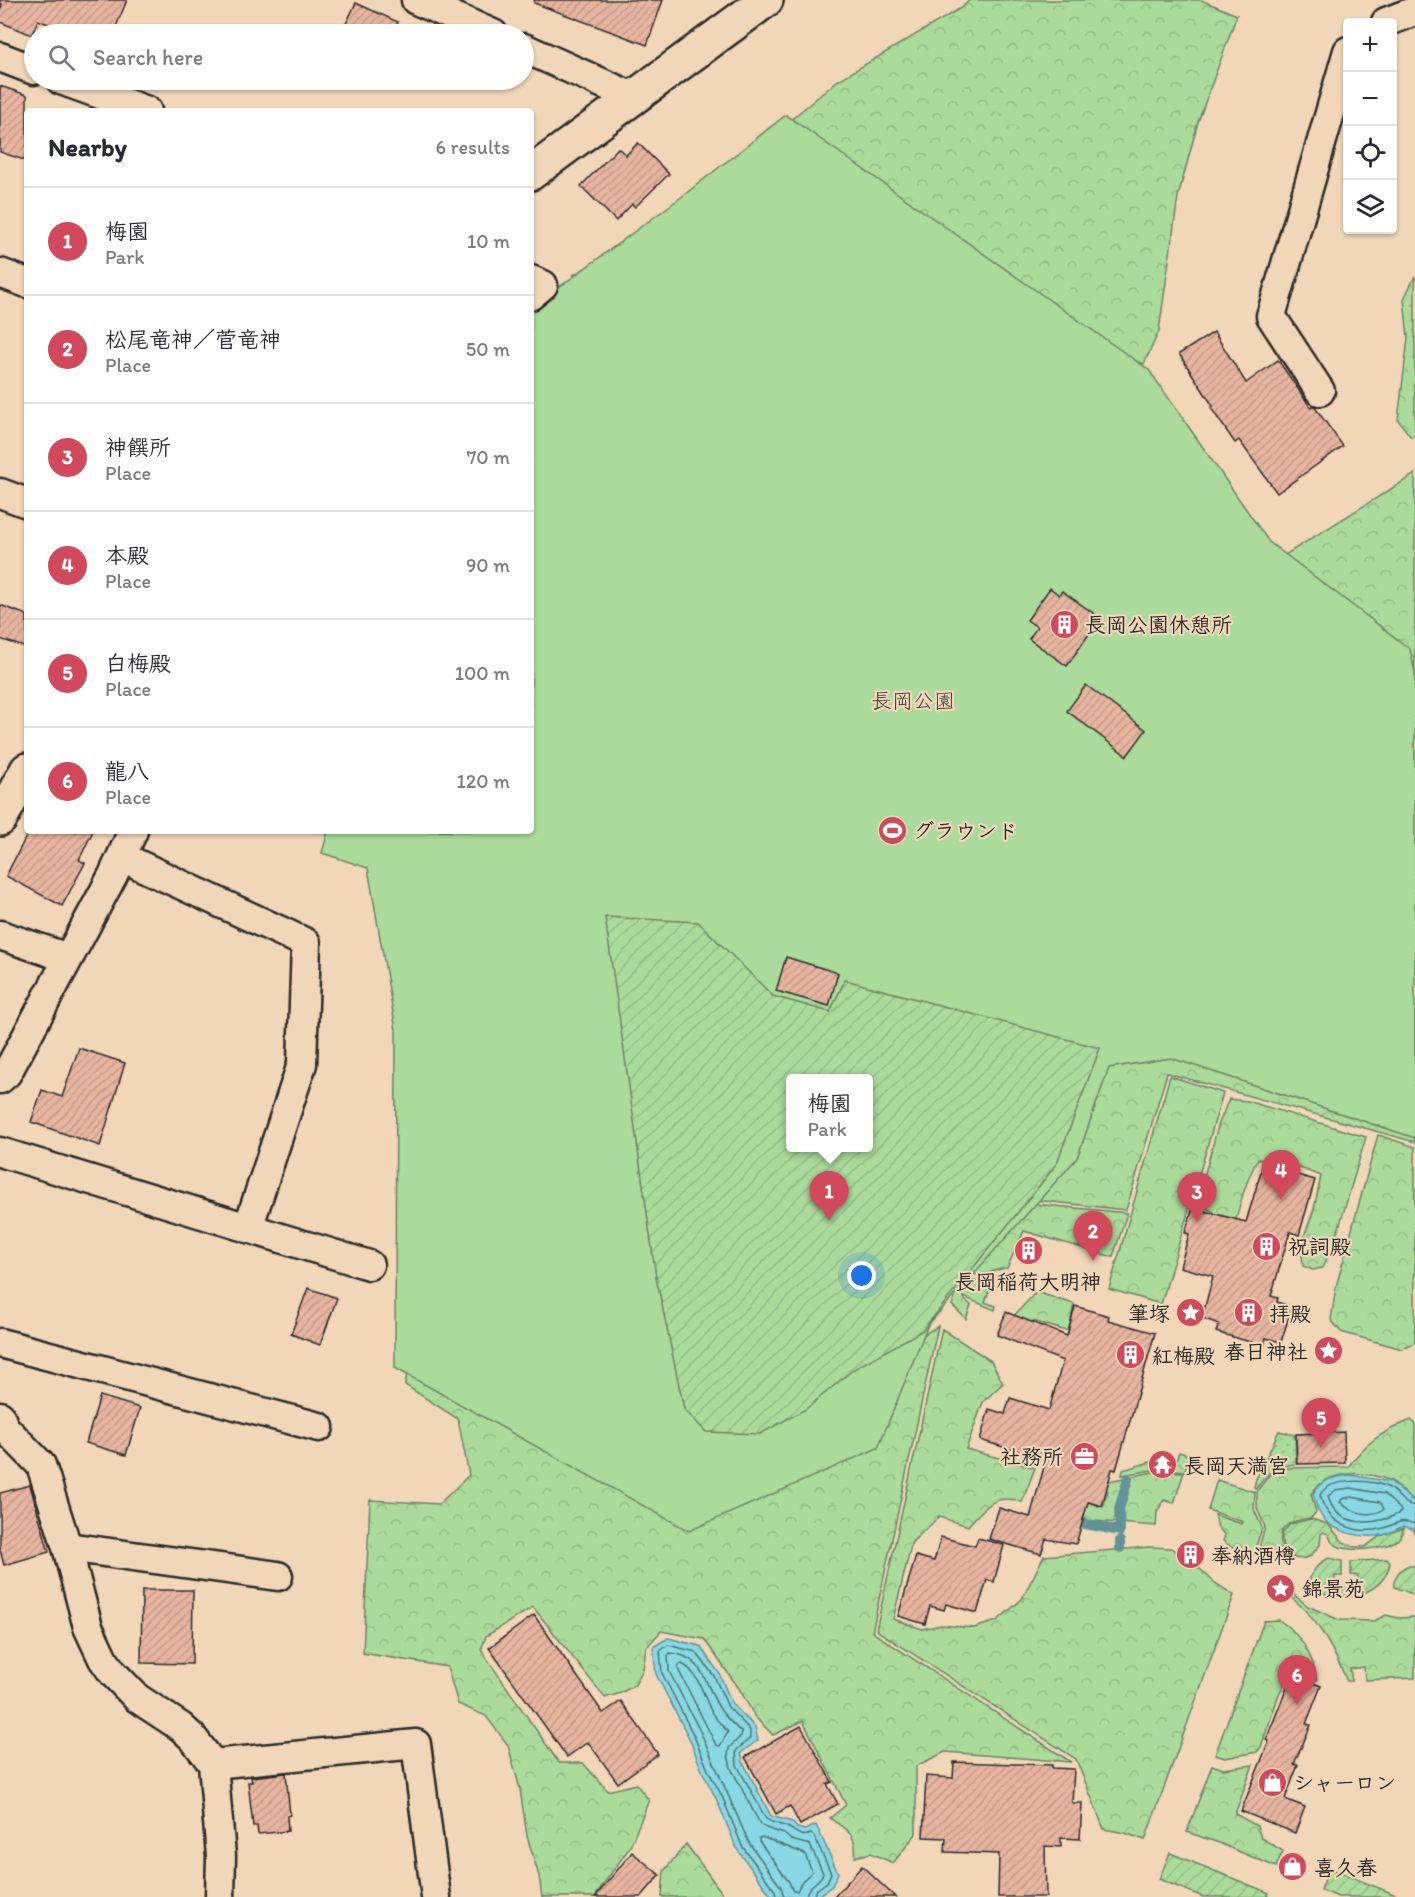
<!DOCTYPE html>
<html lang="en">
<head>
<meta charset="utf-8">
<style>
	:root { --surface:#fff; --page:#f7f7f7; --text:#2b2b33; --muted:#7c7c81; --line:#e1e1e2; --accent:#d1495b }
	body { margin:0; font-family:Itim,"Klee One",sans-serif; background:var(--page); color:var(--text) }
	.controls { position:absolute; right:18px; top:18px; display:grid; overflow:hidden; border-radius:6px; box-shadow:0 2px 4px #0004 }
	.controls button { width:54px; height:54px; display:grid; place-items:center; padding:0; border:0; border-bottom:2px solid var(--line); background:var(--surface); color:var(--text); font:30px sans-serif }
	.you { position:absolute; left:862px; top:1276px; width:21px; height:21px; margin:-15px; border:4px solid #fff; border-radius:50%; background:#1a73e8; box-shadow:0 0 0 9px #1a73e833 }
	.badge { display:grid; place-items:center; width:39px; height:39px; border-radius:50%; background:var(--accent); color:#fff; font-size:20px; font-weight:700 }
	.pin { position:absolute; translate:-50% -50px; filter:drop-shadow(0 2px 3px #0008) }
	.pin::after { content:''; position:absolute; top:32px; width:21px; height:18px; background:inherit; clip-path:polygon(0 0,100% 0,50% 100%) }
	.popup { position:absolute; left:786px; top:1074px; width:87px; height:78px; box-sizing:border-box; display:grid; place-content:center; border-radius:6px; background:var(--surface); filter:drop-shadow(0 2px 4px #0005); font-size:20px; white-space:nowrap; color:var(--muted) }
	.popup b { font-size:22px; color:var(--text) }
	.popup::after { content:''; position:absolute; left:50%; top:100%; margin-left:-12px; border:12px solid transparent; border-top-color:var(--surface) }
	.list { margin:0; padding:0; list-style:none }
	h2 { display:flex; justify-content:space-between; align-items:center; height:78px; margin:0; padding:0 24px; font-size:26px }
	h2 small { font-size:20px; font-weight:400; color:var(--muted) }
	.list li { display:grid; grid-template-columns:39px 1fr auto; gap:18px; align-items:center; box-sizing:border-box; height:108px; padding:0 24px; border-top:2px solid var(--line) }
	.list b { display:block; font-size:22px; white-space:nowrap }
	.list p { margin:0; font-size:20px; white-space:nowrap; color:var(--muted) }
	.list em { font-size:20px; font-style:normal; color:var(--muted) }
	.icon { flex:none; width:33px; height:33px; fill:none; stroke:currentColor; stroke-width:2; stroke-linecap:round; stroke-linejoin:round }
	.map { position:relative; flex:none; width:1415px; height:1897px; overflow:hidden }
	.search { position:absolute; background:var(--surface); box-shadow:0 2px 4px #0004; left:24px; top:24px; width:510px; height:66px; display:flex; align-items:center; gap:15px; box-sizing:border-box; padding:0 21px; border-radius:33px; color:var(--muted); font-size:22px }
	.panel { position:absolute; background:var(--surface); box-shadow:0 2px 4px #0004; left:24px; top:108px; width:510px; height:726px; border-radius:6px }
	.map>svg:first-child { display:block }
	.grass { fill:url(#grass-dots); stroke:#6a8363; stroke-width:1.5 }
	.forest { fill:url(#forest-crowns); stroke:#6a8363; stroke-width:1.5 }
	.park { fill:#aadb9b; stroke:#6a8363; stroke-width:1.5; fill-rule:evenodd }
	.garden { fill:url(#garden-furrows); stroke:#6a8363; stroke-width:1.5; fill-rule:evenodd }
	.water { fill:#88d8e3; stroke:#639399; stroke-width:1.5 }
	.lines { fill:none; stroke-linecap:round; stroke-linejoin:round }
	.shore { stroke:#507075; stroke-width:1.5 }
	.stream { stroke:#639399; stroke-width:10 }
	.building { fill:url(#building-hatch); stroke:#2b2b2b; stroke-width:1.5 }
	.street-casing { stroke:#2b2b2b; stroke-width:33 }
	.secondary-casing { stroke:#2b2b2b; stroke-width:38 }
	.street { stroke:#f1d6b8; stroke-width:28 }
	.secondary { stroke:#f1d6b8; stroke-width:33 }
	.labels { text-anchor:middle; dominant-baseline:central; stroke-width:4.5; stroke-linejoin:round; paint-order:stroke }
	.poi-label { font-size:21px; font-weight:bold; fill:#2b2b2b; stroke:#f1d6b8; text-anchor:start }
	.park-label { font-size:21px; fill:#3e453c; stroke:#f1d6b8 }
</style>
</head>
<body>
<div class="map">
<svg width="1415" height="1897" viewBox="0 0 1415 1897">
	<defs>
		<pattern id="grass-dots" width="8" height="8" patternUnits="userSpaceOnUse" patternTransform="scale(1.5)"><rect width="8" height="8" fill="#aadb9b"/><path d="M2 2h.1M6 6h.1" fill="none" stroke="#92bc86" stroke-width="1.8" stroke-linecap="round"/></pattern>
		<pattern id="forest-crowns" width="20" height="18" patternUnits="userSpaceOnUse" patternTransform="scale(1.5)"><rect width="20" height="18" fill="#aadb9b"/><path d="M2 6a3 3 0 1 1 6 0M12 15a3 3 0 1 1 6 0" fill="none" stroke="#92bc86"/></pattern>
		<pattern id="garden-furrows" width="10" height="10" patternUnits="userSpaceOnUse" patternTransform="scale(1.5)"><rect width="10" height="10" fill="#aadb9b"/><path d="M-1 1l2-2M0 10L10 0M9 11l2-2" fill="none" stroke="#92bc86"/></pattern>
		<pattern id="building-hatch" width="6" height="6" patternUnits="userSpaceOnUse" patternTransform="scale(1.5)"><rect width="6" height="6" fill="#e6b49f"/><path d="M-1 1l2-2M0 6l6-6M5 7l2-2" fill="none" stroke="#c59b89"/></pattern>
	</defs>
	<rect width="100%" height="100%" fill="#f1d6b8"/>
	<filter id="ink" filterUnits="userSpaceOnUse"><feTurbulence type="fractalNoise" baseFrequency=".0167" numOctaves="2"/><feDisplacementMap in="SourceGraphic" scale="12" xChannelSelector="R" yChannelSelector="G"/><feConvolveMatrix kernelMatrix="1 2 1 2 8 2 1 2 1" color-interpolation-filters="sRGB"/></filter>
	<g filter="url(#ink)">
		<path class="grass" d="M1279,1431L1295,1435L1296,1464C1274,1466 1269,1471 1256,1489L1254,1487L1256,1479Z"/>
		<g class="forest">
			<path d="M970,0H1201L1237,15L1198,122L1178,197L1159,331L1144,364L1123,356L578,290L573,275L607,256L750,154L837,81L961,8Z"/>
			<path d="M1415,276V435L1411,437L1398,420L1408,338L1404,299Z"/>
			<path d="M1415,474V975L1259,571Z"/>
			<path d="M331,831H531L854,1376L938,1326L872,1632L1071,1762L945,1752L916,1766V1834L893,1863L871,1853L855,1857C858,1834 846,1830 830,1818L846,1805L803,1721L773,1735L755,1717L740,1690L704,1639L661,1631L646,1648L643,1669L635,1685L621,1693L605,1698L533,1607L486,1636L481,1650L559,1763H583L608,1791L636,1784L649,1800L630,1847L597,1893L598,1897H542L539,1876L527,1836L520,1789L508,1745L486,1716L458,1704L447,1667L363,1653L370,1500L439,1504L469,1475L458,1419L405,1385L420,1290L449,1256L371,855Z"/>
			<path d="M1415,1007V1142L1167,1073L1126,1210L1036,1200L1103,1054Z"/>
			<path d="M1170,1076L1223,1093L1161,1304L1109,1289Z"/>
			<path d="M1229,1099L1247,1101L1366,1137L1334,1244L1322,1268L1313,1270L1303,1266L1301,1245L1314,1209L1321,1176L1287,1163L1258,1159C1246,1180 1240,1201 1235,1225L1208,1239L1214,1212L1206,1208L1196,1206L1218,1126Z"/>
			<path d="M1378,1135L1415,1147V1342L1402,1349L1341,1332L1331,1320L1336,1287Z"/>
			<path d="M1034,1204L1127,1213L1113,1257L1024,1231L1007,1268C994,1269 985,1277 972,1274Z"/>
			<path d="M994,1278L985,1302L996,1306L995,1310L964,1297L965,1300L971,1305L966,1319L952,1305L958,1290L968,1279L983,1282Z"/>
			<path d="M1036,1292L1074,1304L1069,1330H1063L1033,1321L1028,1331L1013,1317Z"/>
			<path d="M942,1329L991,1361L1003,1383L983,1402L966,1449L1035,1468L1022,1502C995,1492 984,1508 968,1526L939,1517L912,1542L893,1619L922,1629L941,1625L974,1628L997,1621L1022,1599L1044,1556L1149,1547L1171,1548L1200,1569L1215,1583L1234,1595L1145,1840L1125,1833L1104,1829L1076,1759L876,1630Z"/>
			<path d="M1411,1420L1415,1424V1500C1405,1496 1399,1484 1389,1480C1363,1471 1328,1469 1311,1494L1316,1512L1311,1518C1293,1520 1275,1525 1282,1548L1263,1556L1260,1544L1265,1527L1257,1508V1491L1269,1475L1283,1468L1348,1467C1366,1442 1382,1432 1411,1420Z"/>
			<path d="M1179,1452L1189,1455L1185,1471L1158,1469L1122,1475L1123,1470L1157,1460L1159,1466L1176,1461Z"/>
			<path d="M1158,1471L1184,1472L1174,1503L1164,1500L1157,1512L1156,1526L1082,1520L1088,1502L1103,1507L1108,1491L1096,1487L1094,1484Z"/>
			<path d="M1217,1480L1255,1492L1254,1509L1262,1528L1251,1561L1223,1541L1225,1535L1218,1528L1215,1515L1242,1524L1243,1522L1208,1510Z"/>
			<path d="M1293,1594L1308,1606L1339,1620L1374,1621L1386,1615L1398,1618L1415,1617V1678L1365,1680L1364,1667L1350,1669L1352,1681H1347C1333,1649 1319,1620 1292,1598Z"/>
			<path d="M1279,1620C1300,1634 1313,1655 1317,1680L1291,1671L1279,1694L1261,1747L1257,1752L1225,1758L1215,1755L1264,1621Z"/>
			<path d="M1212,1765L1223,1769L1253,1765L1235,1814L1257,1826L1261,1838L1283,1851L1276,1867L1219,1843L1187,1832Z"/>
			<path d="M686,1844L725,1897H662L664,1871Z"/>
		</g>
		<path class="park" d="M786,115L1149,370L1269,542L1410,649L1415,673V1138L1171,1058L1109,1068L1077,1158L928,1325L878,1448L689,1531L395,1368L396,1030L368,868L322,853L328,831H531V308L680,198ZM790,1078H868V1148H790Z"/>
		<g class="garden">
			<path d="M605,917L698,922L773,996L830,1012L845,980L1100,1048L1056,1165L923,1330L854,1369L806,1409L760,1434L706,1432L684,1409L656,1277ZM790,1078H868V1148H790Z"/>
			<path d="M1311,1519L1328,1524L1343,1542L1354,1547H1365L1380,1536L1404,1528C1402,1531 1402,1534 1400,1537C1390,1550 1343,1555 1332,1542C1330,1540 1330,1536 1328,1534L1324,1532L1321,1534L1320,1545L1311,1556C1294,1564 1280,1553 1282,1534L1290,1524Z"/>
			<path d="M1329,1558L1342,1561V1576H1335V1589L1358,1588V1576L1351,1575V1562L1387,1559L1390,1563C1385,1593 1345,1604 1320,1592C1316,1590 1312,1587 1308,1584C1312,1571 1317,1564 1329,1558Z"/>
			<path d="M1407,1566H1415V1595L1394,1587C1393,1578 1399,1570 1407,1566Z"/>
			<path d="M1170,1853L1269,1893L1267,1897H1203L1159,1879Z"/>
			<path d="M1329,1868L1401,1897H1338L1321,1890Z"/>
		</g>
		<g class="water">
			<path d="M1350,1475L1391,1482L1410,1499L1415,1501V1534L1413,1529L1403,1526C1398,1529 1392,1532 1386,1534C1365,1540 1330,1533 1319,1512C1316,1507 1315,1500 1313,1494C1322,1479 1334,1477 1350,1475Z"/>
			<path d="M668,1638L700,1646L719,1673L732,1704L755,1727L758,1740L741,1753L743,1762L771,1816L792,1822L797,1828L805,1830L816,1825L838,1873L832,1886L816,1897H772L737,1849L716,1798L703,1773L689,1738L656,1674L653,1647Z"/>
		</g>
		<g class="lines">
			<g class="shore">
				<path d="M1351,1488L1384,1494L1400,1509L1401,1512C1378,1526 1336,1529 1328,1496L1336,1490Z"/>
				<path d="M1351,1497L1380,1502L1384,1509C1371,1518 1351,1513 1340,1502L1342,1499Z"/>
				<path d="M1415,1506C1403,1505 1399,1494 1389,1488C1374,1479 1329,1477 1320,1495C1327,1524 1356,1536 1384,1528C1398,1524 1399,1518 1415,1524"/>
				<path d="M682,1664C699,1672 704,1698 712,1713C716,1720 723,1726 728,1732L720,1746L716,1745L678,1669L679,1665Z"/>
				<path d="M762,1837L805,1854L812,1872L802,1881L797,1891H793L789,1882L759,1841V1838Z"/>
				<path d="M776,1897L775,1891L742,1846L722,1796L708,1770L694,1736L662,1673L660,1651L668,1645L696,1652L714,1676L728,1707L750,1730V1738L736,1751L737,1765L766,1819C772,1823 778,1824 785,1826C795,1830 799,1839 811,1834L814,1836L831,1873L827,1882L815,1891L814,1897"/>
				<path d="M784,1897L781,1887L749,1843L701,1733L669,1671L668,1656L670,1653C707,1656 704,1688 722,1712C728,1720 735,1726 742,1733L741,1736L729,1748L728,1755L731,1768L760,1824L766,1828L784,1834L791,1840L810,1845L823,1873C819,1884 807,1884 806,1897"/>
			</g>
			<g class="stream">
				<path d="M1081,1523L1120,1531L1119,1509L1128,1479"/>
				<path d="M1120,1548V1541"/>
			</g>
		</g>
		<g class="building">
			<path d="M0,0H127L113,34H73L38,20L32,35L0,22V11L2,4L0,3Z"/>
			<path d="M534,0H663L647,45L534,3Z"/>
			<path d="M356,3L398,22L392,34H354L355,33L344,28Z"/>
			<path d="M0,86L27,95V161L0,152Z"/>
			<path d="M638,143L669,174L635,207L632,204L616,221L581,186L618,148L626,155Z"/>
			<path d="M1214,332L1246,383L1278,360L1311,408L1314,406L1343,446L1277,493L1239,440L1235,443L1211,408L1213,406L1179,354Z"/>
			<path d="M1050,588L1059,595L1062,591L1100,618L1067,666L1029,639L1037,627L1027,620Z"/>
			<path d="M0,605L27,615V648L0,639Z"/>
			<path d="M1086,685L1146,730L1127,756L1067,711Z"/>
			<path d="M29,831H93L79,860L85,863L62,906L6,876Z"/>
			<path d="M786,957L838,973L829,1006L776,991Z"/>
			<path d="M79,1048L125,1063L100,1146L31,1122L42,1090L62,1097Z"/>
			<path d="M1263,1165L1315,1180L1299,1235L1290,1232L1271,1296L1278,1298L1277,1302L1292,1307L1281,1342L1266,1338L1264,1346L1216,1332L1219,1324L1202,1318L1213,1276L1180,1267L1189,1234L1185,1233L1193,1208L1246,1222Z"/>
			<path d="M308,1288L337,1298L320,1345L291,1334Z"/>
			<path d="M1075,1306L1109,1316L1108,1320L1155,1333L1116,1470L1112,1469L1102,1506L1088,1502L1076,1544L1046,1539L1041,1554L989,1539L999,1508L1030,1517L1046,1460L980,1440L989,1409L1005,1414L1010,1398L1049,1410L1063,1361L997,1335L1006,1312L1067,1336Z"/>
			<path d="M100,1396L140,1408L126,1455L86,1443Z"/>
			<path d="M1344,1432L1345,1463L1297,1464L1296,1434Z"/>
			<path d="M30,1485L49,1552L4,1565L0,1550V1493Z"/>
			<path d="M941,1537L975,1546L978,1538L1004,1545L994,1582L987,1580L977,1613L946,1604L944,1610L930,1606L925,1624L898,1616L916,1556L934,1561Z"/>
			<path d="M142,1590H193L192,1664L141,1663Z"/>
			<path d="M534,1615L603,1713L621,1701L658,1754L618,1783L588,1742L567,1757L489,1648Z"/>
			<path d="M1292,1675L1321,1686L1306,1724L1311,1725L1294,1764L1298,1765L1285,1799L1305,1807L1295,1833L1241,1811L1269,1741L1266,1740Z"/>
			<path d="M801,1726L832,1782L827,1784L838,1804L800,1825L790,1806L776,1814L745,1757Z"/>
			<path d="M954,1762L1052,1765V1768L1074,1769L1072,1803H1082L1080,1839L1061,1838V1847L1045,1846L1046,1897H998L999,1854L945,1852L946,1838L923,1837L926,1776L953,1778Z"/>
			<path d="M286,1773L290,1815L287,1816L288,1831L258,1834L257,1826H253L248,1782H252L251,1777Z"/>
			<path d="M632,1852L660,1875L641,1897H595Z"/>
			<path d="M862,1866L895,1897H834Z"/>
		</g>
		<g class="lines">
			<defs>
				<g id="street">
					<path d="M416,0L493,34"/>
					<path d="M1386,22L1415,11"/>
					<path d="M524,48L633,97"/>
					<path d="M0,57L34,70"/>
					<path d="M61,80L147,111"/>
					<path d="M0,273L27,283"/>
					<path d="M531,280L543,285L531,295"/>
					<path d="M1320,391L1271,316L1348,51"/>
					<path d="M0,493L27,503"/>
					<path d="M122,857L306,943L302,1064L248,1228"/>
					<path d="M0,935L68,958"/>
					<path d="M0,1079L7,1073L113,875L133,831"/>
					<path d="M0,1152L369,1265"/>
					<path d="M0,1343L319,1427"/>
					<path d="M0,1416L4,1427L41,1465L67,1547L88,1627L103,1659L113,1673L137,1698L181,1727L193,1738L213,1764L221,1856L220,1897"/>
					<path d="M67,1547L278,1576"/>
					<path d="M213,1764L416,1744L436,1897"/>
				</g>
				<g id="secondary">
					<path d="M531,173L766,0"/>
					<path d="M0,819L27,770"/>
				</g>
			</defs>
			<use href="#street" class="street-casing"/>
			<use href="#secondary" class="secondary-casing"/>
			<use href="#street" class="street"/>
			<use href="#secondary" class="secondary"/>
		</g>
	</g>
	<defs>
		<symbol id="building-disc" viewBox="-11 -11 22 22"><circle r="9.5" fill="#d1495b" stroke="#f1d6b8"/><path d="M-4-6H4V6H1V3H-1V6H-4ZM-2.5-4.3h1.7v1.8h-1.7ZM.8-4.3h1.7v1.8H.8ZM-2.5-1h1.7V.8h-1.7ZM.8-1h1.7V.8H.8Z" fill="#fff"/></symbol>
		<symbol id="stadium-disc" viewBox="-11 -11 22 22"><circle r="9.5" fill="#d1495b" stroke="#f1d6b8"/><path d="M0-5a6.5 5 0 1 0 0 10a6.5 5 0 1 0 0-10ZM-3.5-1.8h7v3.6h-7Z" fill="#fff"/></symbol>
		<symbol id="sight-disc" viewBox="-11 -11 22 22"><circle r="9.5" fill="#d1495b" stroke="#f1d6b8"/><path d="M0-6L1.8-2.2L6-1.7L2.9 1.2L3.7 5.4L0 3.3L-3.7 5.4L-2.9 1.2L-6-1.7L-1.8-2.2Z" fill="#fff"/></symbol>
		<symbol id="office-disc" viewBox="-11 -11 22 22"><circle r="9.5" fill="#d1495b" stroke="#f1d6b8"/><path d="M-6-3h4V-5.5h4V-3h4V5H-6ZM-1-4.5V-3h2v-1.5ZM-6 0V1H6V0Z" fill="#fff"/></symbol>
		<symbol id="temple-disc" viewBox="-11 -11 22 22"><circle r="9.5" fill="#d1495b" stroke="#f1d6b8"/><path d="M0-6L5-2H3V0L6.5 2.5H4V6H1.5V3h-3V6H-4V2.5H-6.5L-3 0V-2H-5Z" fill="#fff"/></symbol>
		<symbol id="shop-disc" viewBox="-11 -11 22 22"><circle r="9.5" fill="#d1495b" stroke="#f1d6b8"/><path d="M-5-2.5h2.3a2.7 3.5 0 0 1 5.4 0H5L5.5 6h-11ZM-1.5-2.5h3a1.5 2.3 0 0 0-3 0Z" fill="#fff"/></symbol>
	</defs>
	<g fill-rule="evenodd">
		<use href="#building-disc" x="1048" y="608" width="33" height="33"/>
		<use href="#stadium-disc" x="876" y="814" width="33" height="33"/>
		<use href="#building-disc" x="1250" y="1230" width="33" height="33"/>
		<use href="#building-disc" x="1012" y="1234" width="33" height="33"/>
		<use href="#sight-disc" x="1174" y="1296" width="33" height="33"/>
		<use href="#building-disc" x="1232" y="1296" width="33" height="33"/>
		<use href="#sight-disc" x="1312" y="1334" width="33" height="33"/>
		<use href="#building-disc" x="1114" y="1338" width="33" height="33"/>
		<use href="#office-disc" x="1068" y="1440" width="33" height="33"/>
		<use href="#temple-disc" x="1146" y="1448" width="33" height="33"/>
		<use href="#building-disc" x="1174" y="1538" width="33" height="33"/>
		<use href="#sight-disc" x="1264" y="1572" width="33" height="33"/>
		<use href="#shop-disc" x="1256" y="1766" width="33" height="33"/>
		<use href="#shop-disc" x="1276" y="1850" width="33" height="33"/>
	</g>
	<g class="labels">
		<g class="poi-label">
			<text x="1085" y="624">長岡公園休憩所</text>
			<text x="913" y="830">グラウンド</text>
			<text x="1288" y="1246">祝詞殿</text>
			<text x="1028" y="1281" text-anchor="middle">長岡稲荷大明神</text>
			<text x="1170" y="1313" text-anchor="end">筆塚</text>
			<text x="1269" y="1313">拝殿</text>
			<text x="1308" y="1351" text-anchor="end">春日神社</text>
			<text x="1152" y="1355">紅梅殿</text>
			<text x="1063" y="1456" text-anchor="end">社務所</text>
			<text x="1184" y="1465">長岡天満宮</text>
			<text x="1211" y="1555">奉納酒樽</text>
			<text x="1302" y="1588">錦景苑</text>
			<text x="1293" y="1782">シャーロン</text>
			<text x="1314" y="1867">喜久春</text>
		</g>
		<g class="park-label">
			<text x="913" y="700">長岡公園</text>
		</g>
	</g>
</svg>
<div class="controls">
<button>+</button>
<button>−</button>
<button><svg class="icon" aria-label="locate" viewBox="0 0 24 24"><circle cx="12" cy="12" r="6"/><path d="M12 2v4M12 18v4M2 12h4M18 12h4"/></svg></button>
<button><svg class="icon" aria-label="layers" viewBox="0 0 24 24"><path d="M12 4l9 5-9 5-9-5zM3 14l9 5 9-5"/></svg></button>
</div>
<div class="you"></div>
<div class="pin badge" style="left:829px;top:1221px">1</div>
<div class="popup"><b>梅園</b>Park</div>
<div class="pin badge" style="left:1093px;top:1261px">2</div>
<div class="pin badge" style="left:1197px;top:1222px">3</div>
<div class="pin badge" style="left:1281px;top:1200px">4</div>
<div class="pin badge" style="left:1321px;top:1448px">5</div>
<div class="pin badge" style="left:1297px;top:1705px">6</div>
<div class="search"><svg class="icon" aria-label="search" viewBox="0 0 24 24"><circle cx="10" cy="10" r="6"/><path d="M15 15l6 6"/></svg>Search here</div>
<section class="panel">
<h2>Nearby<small>6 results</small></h2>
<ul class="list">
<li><span class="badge">1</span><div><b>梅園</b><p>Park</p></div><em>10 m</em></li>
<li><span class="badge">2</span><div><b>松尾竜神／菅竜神</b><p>Place</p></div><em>50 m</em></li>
<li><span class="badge">3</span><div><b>神饌所</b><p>Place</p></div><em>70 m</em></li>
<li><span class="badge">4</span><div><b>本殿</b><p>Place</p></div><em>90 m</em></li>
<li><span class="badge">5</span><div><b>白梅殿</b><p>Place</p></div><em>100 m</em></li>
<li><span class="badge">6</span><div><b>龍八</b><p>Place</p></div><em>120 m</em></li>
</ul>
</section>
</div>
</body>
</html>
